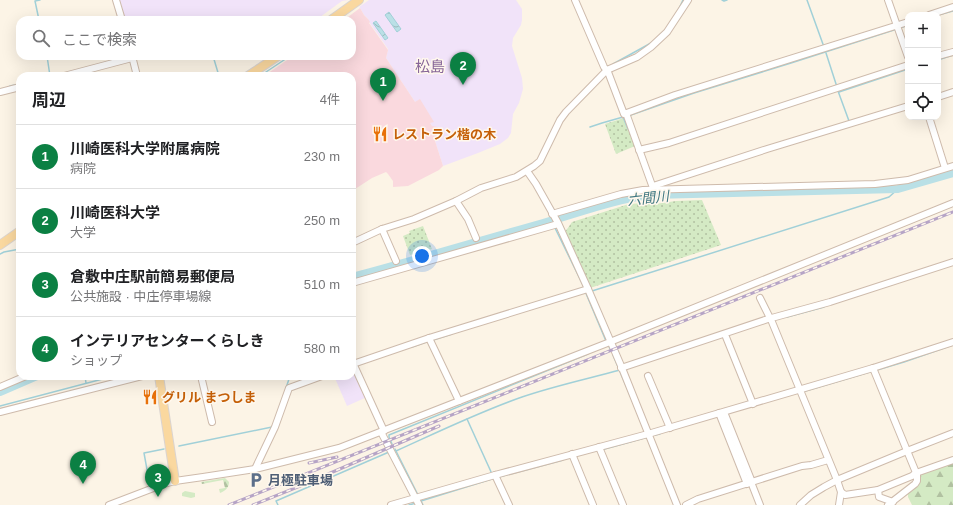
<!DOCTYPE html>
<html lang="ja">
<head>
<meta charset="utf-8">
<style>
	:root { --surface:#fff; --page:#f2f2f2; --text:#202124; --muted:#757577; --line:#e0e0e0; --accent:#0b8043 }
	body { margin:0; font-family:Helvetica,"Noto Sans JP",sans-serif; background:var(--page); color:var(--text) }
	.controls { position:absolute; right:12px; top:12px; display:grid; overflow:hidden; border-radius:8px; box-shadow:0 4px 16px #0002 }
	.controls button { width:36px; height:36px; display:grid; place-items:center; padding:0; border:0; border-bottom:1px solid var(--line); background:var(--surface); color:var(--text); font:20px sans-serif }
	.you { position:absolute; left:422px; top:256px; width:14px; height:14px; margin:-10px; border:3px solid #fff; border-radius:50%; background:#1a73e8; box-shadow:0 0 0 6px #1a73e833 }
	.badge { display:grid; place-items:center; width:26px; height:26px; border-radius:50%; background:var(--accent); color:#fff; font-size:13px; font-weight:700 }
	.pin { position:absolute; translate:-50% -33px; filter:drop-shadow(0 1px 2px #0008) }
	.pin::after { content:''; position:absolute; top:21px; width:14px; height:12px; background:inherit; clip-path:polygon(0 0,100% 0,50% 100%) }
	.list { margin:0; padding:0; list-style:none }
	h2 { display:flex; justify-content:space-between; align-items:center; height:52px; margin:0; padding:0 16px; font-size:17px }
	h2 small { font-size:13px; font-weight:400; color:var(--muted) }
	.list li { display:grid; grid-template-columns:26px 1fr auto; gap:12px; align-items:center; box-sizing:border-box; height:64px; padding:0 16px; border-top:1px solid var(--line) }
	.list b { display:block; font-size:15px; white-space:nowrap }
	.list p { margin:0; font-size:13px; white-space:nowrap; color:var(--muted) }
	.list em { font-size:13px; font-style:normal; color:var(--muted) }
	.icon { flex:none; width:22px; height:22px; fill:none; stroke:currentColor; stroke-width:2; stroke-linecap:round; stroke-linejoin:round }
	.map { position:relative; flex:none; width:953px; height:505px; overflow:hidden }
	.search { position:absolute; background:var(--surface); box-shadow:0 4px 16px #0002; left:16px; top:16px; width:340px; height:44px; display:flex; align-items:center; gap:10px; box-sizing:border-box; padding:0 14px; border-radius:12px; color:var(--muted); font-size:15px }
	.panel { position:absolute; background:var(--surface); box-shadow:0 4px 16px #0002; left:16px; top:72px; width:340px; height:308px; border-radius:12px }
	.map>svg:first-child { display:block }
	.education { fill:#f1e3f9 }
	.medical { fill:#fad9de }
	.green { fill:#d4eac4 }
	.forest { fill:url(#forest-firs) }
	.park { fill:url(#park-dots) }
	.water { fill:url(#water-waves); stroke:#a1d0d8 }
	.lines { fill:none; stroke-linecap:round; stroke-linejoin:round }
	.stream { stroke:#a1d0d8; stroke-width:1.5 }
	.river { stroke:#bae0e6; stroke-width:8 }
	.minor-casing { stroke:#cebbac; stroke-width:8 }
	.major-casing { stroke:#dbd4d0; stroke-width:10 }
	.minor { stroke:#fff; stroke-width:6 }
	.major { stroke:#fad89f; stroke-width:8 }
	.rail-casing { stroke:#b6a4c6; stroke-width:3 }
	.rail { stroke:#fff8ed; stroke-width:1.5; stroke-dasharray:4.5; stroke-linecap:butt }
	.labels { text-anchor:middle; dominant-baseline:central; stroke-width:3; stroke-linejoin:round; paint-order:stroke }
	.food-label { font-size:13px; font-weight:bold; fill:#c56008; stroke:#fff8ed; text-anchor:start }
	.service-label { font-size:13px; font-weight:bold; fill:#4e5e75; stroke:#fff8ed; text-anchor:start }
	.water-label { font-size:14px; font-style:italic; fill:#417882; stroke:#fff8ed }
	.quarter-label { font-size:15px; fill:#869; stroke:#fff8ed }
</style>
</head>
<body>
<div class="map">
<svg width="953" height="505" viewBox="0 0 953 505">
	<defs>
		<pattern id="forest-firs" width="22" height="20" patternUnits="userSpaceOnUse"><rect width="22" height="20" fill="#d4eac4"/><path d="M5 1l3.5 6h-7zM16 11l3.5 6h-7z" fill="#b1c1a1"/></pattern>
		<pattern id="park-dots" width="8" height="8" patternUnits="userSpaceOnUse"><rect width="8" height="8" fill="#d4eac4"/><path d="M2 2h.1M6 6h.1" fill="none" stroke="#b1c1a1" stroke-width="1.8" stroke-linecap="round"/></pattern>
		<pattern id="water-waves" width="16" height="10" patternUnits="userSpaceOnUse"><rect width="16" height="10" fill="#bae0e6"/><path d="M0 5q4-4 8 0t8 0" fill="none" stroke="#9cb9bc"/></pattern>
	</defs>
	<rect width="100%" height="100%" fill="#fcf4e6"/>
	<g class="education">
		<path d="M118,0H348L342,1L316,20H124Z"/>
		<path d="M369,0H516L522,9V20L521,25L513,38L512,46L522,78L523,89L519,103L513,114L511,133L508,138L500,144L478,153L443,166L435,141L432,126L430,123L433,121L420,100L415,102L386,58L388,49L369,22L368,19L364,15L360,8L359,7Z"/>
		<path d="M352,367L367,397L347,406L334,376H352Z"/>
	</g>
	<path class="medical" d="M360,8L364,15L368,19L370,22L369,23L388,50L386,58L415,102L420,99L434,122L430,123L432,126L438,127L435,141L443,166L439,170L408,186L393,187V181L388,174L386,172L372,178L352,191V76H264L293,56H352V20H344Z"/>
	<path class="green" d="M185,491L195,493V497L191,498L182,496V493Z"/>
	<g class="forest">
		<path d="M953,462V505H912L908,497V493L917,486L920,474Z"/>
		<path d="M225,478L229,482C229,488 225,491 220,493L219,489L225,488L223,480L202,484L201,482Z"/>
	</g>
	<g class="park">
		<path d="M624,118L635,146L616,154L605,124Z"/>
		<path d="M702,200L721,245L590,288L565,232L572,222L629,204L645,203L655,204L676,201Z"/>
		<path d="M423,226L432,249L410,255L403,236L410,233L409,231Z"/>
	</g>
	<g class="water">
		<path d="M389,12L401,29L397,32L385,15Z"/>
		<path d="M376,21L388,38L385,40L373,23Z"/>
	</g>
	<g class="lines">
		<g class="stream">
			<path d="M722,0L724,1L727,0"/>
			<path d="M807,0L824,47"/>
			<path d="M677,13L683,0"/>
			<path d="M938,15L953,11"/>
			<path d="M39,20L35,1L40,0"/>
			<path d="M900,28L908,25"/>
			<path d="M826,53L837,87"/>
			<path d="M47,56L50,76"/>
			<path d="M213,56L219,76"/>
			<path d="M938,60L953,55"/>
			<path d="M613,64L651,43"/>
			<path d="M260,76L290,56"/>
			<path d="M10,86L20,84"/>
			<path d="M838,91L849,121"/>
			<path d="M839,92L908,69"/>
			<path d="M628,116L694,93L791,63L897,29"/>
			<path d="M590,127L602,123L623,117L628,129"/>
			<path d="M555,228L584,287"/>
			<path d="M886,233L953,206"/>
			<path d="M0,254L4,252L20,249"/>
			<path d="M585,291L606,341"/>
			<path d="M592,291L889,197L898,189"/>
			<path d="M787,317L824,307"/>
			<path d="M433,340L452,334"/>
			<path d="M608,344L610,349"/>
			<path d="M412,347L429,341"/>
			<path d="M613,355L637,412"/>
			<path d="M877,370L904,362L953,345"/>
			<path d="M85,376L86,383"/>
			<path d="M286,388L290,376"/>
			<path d="M802,392L873,371"/>
			<path d="M0,406L114,376"/>
			<path d="M467,419L492,474"/>
			<path d="M655,435L660,434"/>
			<path d="M392,444L389,437V435L588,354"/>
			<path d="M179,446L272,427"/>
			<path d="M395,449L418,495"/>
			<path d="M601,450L648,437"/>
			<path d="M396,451C438,432 479,412 522,397C554,386 587,379 620,370"/>
			<path d="M499,477L563,460"/>
			<path d="M150,486L144,453L164,449"/>
			<path d="M503,499L506,505"/>
			<path d="M278,505L276,501L389,452"/>
			<path d="M409,505L416,503"/>
			<path d="M423,505L421,501L495,478"/>
		</g>
		<g class="river">
			<path d="M352,277C416,260 479,241 543,223C579,213 614,199 652,195L898,189L953,173"/>
			<path d="M0,392L37,376"/>
		</g>
		<defs>
			<g id="minor">
				<path d="M116,0L122,20"/>
				<path d="M575,0L604,67L608,72L624,114L675,95L908,22"/>
				<path d="M888,0L908,57"/>
				<path d="M929,15L953,7"/>
				<path d="M132,56L137,76"/>
				<path d="M938,56L953,52"/>
				<path d="M64,76L132,58"/>
				<path d="M0,92L20,87"/>
				<path d="M938,97L953,92"/>
				<path d="M626,113L653,188"/>
				<path d="M929,117L945,168"/>
				<path d="M639,150L669,143L908,65"/>
				<path d="M527,171L536,184L558,223L588,289L622,368L677,505"/>
				<path d="M653,186L767,149L908,106"/>
				<path d="M456,201L468,219L476,238"/>
				<path d="M552,214L621,194L643,190L875,184L908,180L953,166"/>
				<path d="M382,229L396,261"/>
				<path d="M352,243L382,229L414,219L456,201L481,188L516,177L534,166L540,161L560,120L566,112L607,70L637,57L651,47L667,32L688,0"/>
				<path d="M352,283L558,224"/>
				<path d="M760,298L772,322L837,480L841,492L845,495L878,490L912,476L916,473L953,460"/>
				<path d="M726,337L753,404"/>
				<path d="M429,338L459,401"/>
				<path d="M352,361L384,431"/>
				<path d="M353,364L429,338L588,289"/>
				<path d="M621,368L768,319L830,302L953,262"/>
				<path d="M873,368L917,475V481L915,484L888,505"/>
				<path d="M201,376L212,422"/>
				<path d="M648,376L670,428"/>
				<path d="M0,387L26,376"/>
				<path d="M0,412L142,376"/>
				<path d="M724,412L752,482"/>
				<path d="M719,413L747,484"/>
				<path d="M381,432L419,505"/>
				<path d="M599,447L623,505"/>
				<path d="M572,454L593,505"/>
				<path d="M255,469L275,427L289,388L322,376"/>
				<path d="M495,475L509,505"/>
				<path d="M751,482L760,505"/>
				<path d="M878,490L879,497L893,502"/>
				<path d="M109,505L164,484L175,481L203,477L255,469L339,448L610,342L953,203"/>
				<path d="M391,505L495,475L648,434L873,368L953,342"/>
				<path d="M686,505L698,499L802,466L811,465L828,460"/>
				<path d="M800,505L811,495L824,487L837,480L907,451L953,433"/>
				<path d="M839,505L841,492"/>
			</g>
			<g id="major">
				<path d="M331,20L359,0"/>
				<path d="M248,76L278,56"/>
				<path d="M0,245L20,231"/>
				<path d="M159,376L175,481"/>
			</g>
		</defs>
		<use href="#minor" class="minor-casing"/>
		<use href="#major" class="major-casing"/>
		<use href="#minor" class="minor"/>
		<use href="#major" class="major"/>
		<defs>
			<g id="rail">
				<path d="M309,463L337,457"/>
				<path d="M229,505L953,212"/>
				<path d="M253,505L305,484L439,426"/>
			</g>
		</defs>
		<use href="#rail" class="rail-casing"/>
		<use href="#rail" class="rail"/>
	</g>
	<defs>
		<symbol id="restaurant-bare" viewBox="-9 -9 18 18"><path d="M-5-6h1v4h1v-4h1v4h1v-4h1v5L-1.5 .5V6h-2V.5L-5-1ZM5-6V6H3V1.5H1.5Q1.5-4 5-6Z" fill="#e8710a" stroke="#fff8ed" stroke-width="2.5" paint-order="stroke"/></symbol>
		<symbol id="parking-bare" viewBox="-9 -9 18 18"><path d="M-3.5-5.5H1a3.5 3.5 0 0 1 0 7H-1V5.5H-3.5ZM-1-3.4V-.6H.8a1.4 1.4 0 0 0 0-2.8Z" fill="#5c6f8a" stroke="#fff8ed" stroke-width="2.5" paint-order="stroke"/></symbol>
	</defs>
	<g fill-rule="evenodd">
		<use href="#restaurant-bare" x="369" y="123" width="22" height="22"/>
		<use href="#restaurant-bare" x="139" y="386" width="22" height="22"/>
		<use href="#parking-bare" x="245" y="469" width="22" height="22"/>
	</g>
	<g class="labels">
		<g class="food-label">
			<text x="392" y="134">レストラン楷の木</text>
			<text x="162" y="397">グリル まつしま</text>
		</g>
		<g class="service-label">
			<text x="268" y="480">月極駐車場</text>
		</g>
		<g class="water-label">
			<text transform="translate(648 198) rotate(-6)">六間川</text>
		</g>
		<g class="quarter-label">
			<text x="430" y="66">松島</text>
		</g>
	</g>
</svg>
<div class="controls">
<button>+</button>
<button>−</button>
<button><svg class="icon" aria-label="locate" viewBox="0 0 24 24"><circle cx="12" cy="12" r="6"/><path d="M12 2v4M12 18v4M2 12h4M18 12h4"/></svg></button>
</div>
<div class="you"></div>
<div class="pin badge" style="left:383px;top:101px">1</div>
<div class="pin badge" style="left:463px;top:85px">2</div>
<div class="pin badge" style="left:158px;top:497px">3</div>
<div class="pin badge" style="left:83px;top:484px">4</div>
<div class="search"><svg class="icon" aria-label="search" viewBox="0 0 24 24"><circle cx="10" cy="10" r="6"/><path d="M15 15l6 6"/></svg>ここで検索</div>
<section class="panel">
<h2>周辺<small>4件</small></h2>
<ul class="list">
<li><span class="badge">1</span><div><b>川崎医科大学附属病院</b><p>病院</p></div><em>230 m</em></li>
<li><span class="badge">2</span><div><b>川崎医科大学</b><p>大学</p></div><em>250 m</em></li>
<li><span class="badge">3</span><div><b>倉敷中庄駅前簡易郵便局</b><p>公共施設 · 中庄停車場線</p></div><em>510 m</em></li>
<li><span class="badge">4</span><div><b>インテリアセンターくらしき</b><p>ショップ</p></div><em>580 m</em></li>
</ul>
</section>
</div>
</body>
</html>
